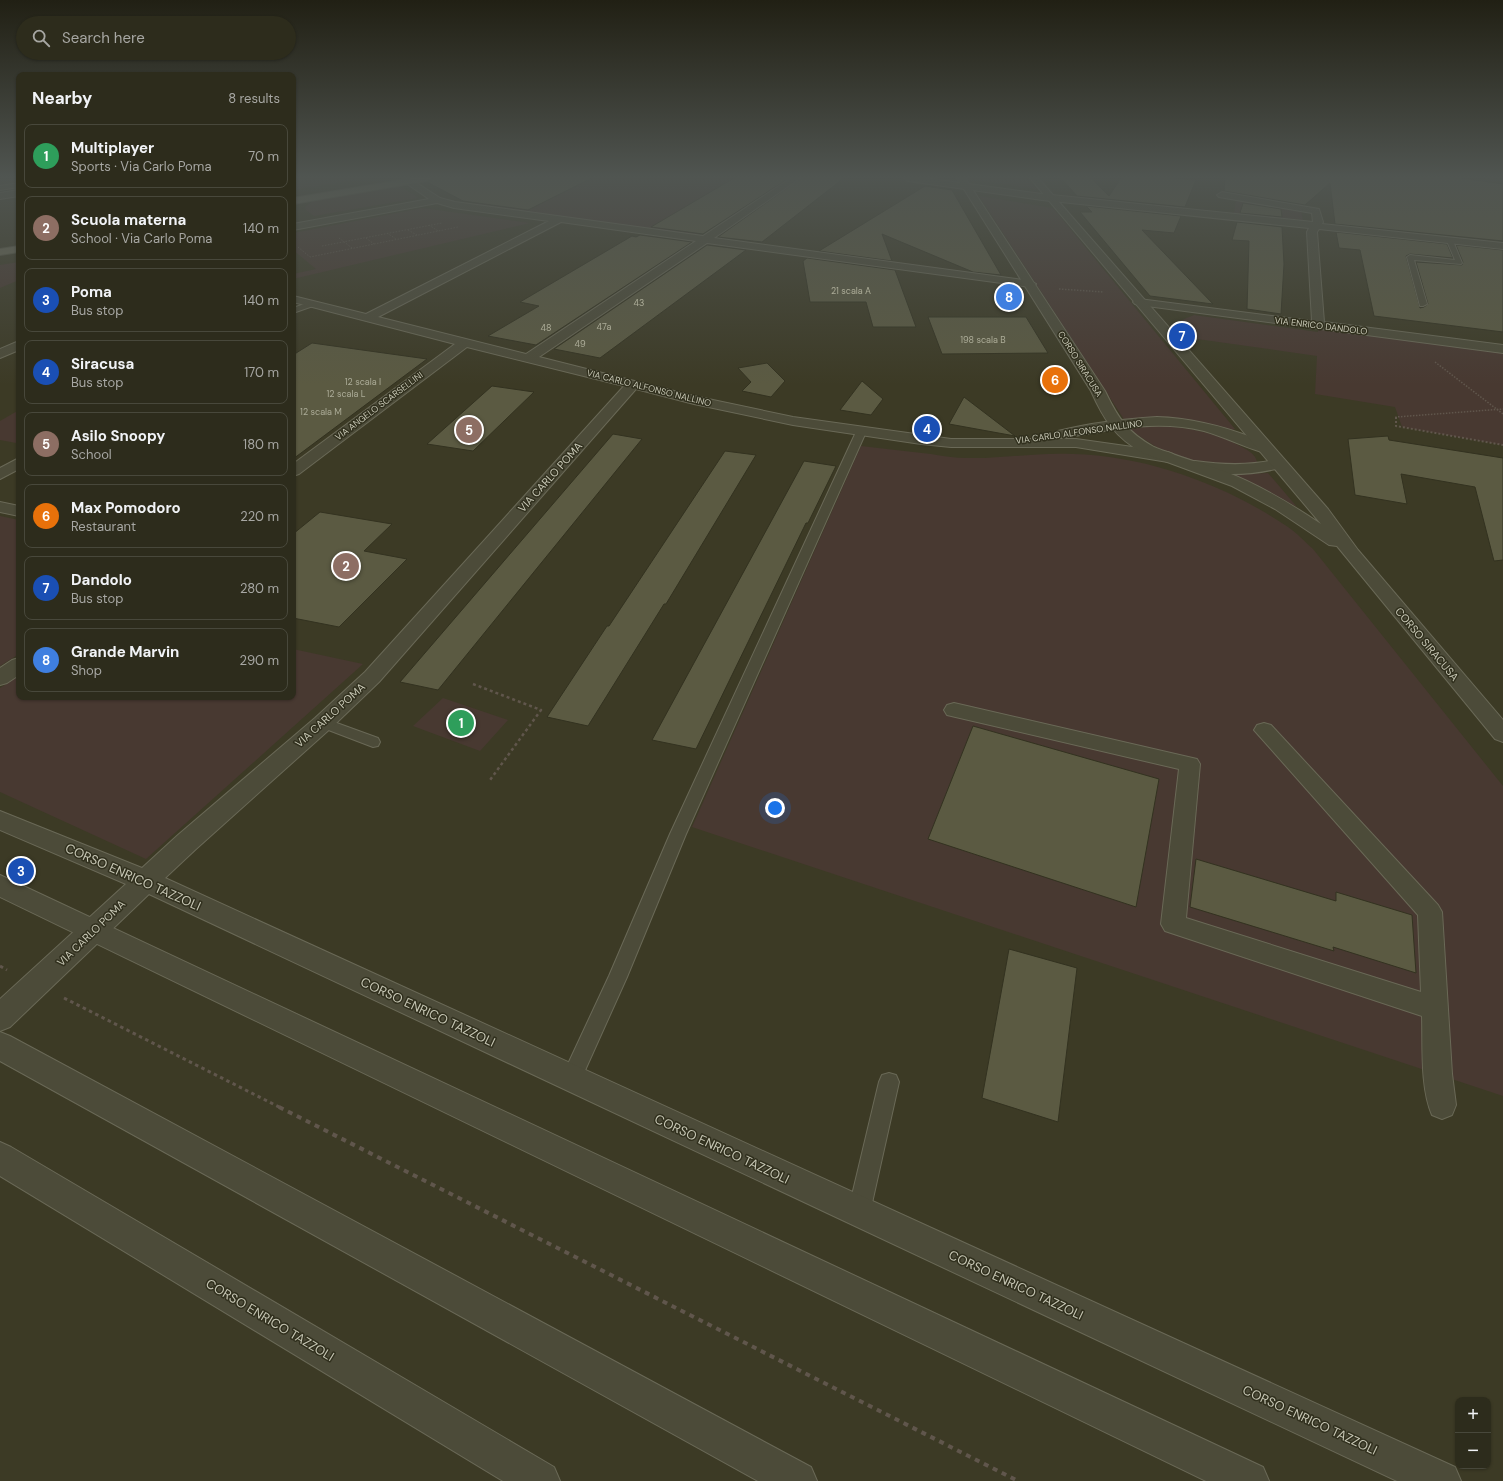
<!DOCTYPE html>
<html lang="en">
<head>
<meta charset="utf-8">
<style>
	:root { --surface:#2d2c1c; --page:#353425; --text:#f1f3f6; --muted:#a7a7a3; --line:#48483b; --accent:#f0f091 }
	body { margin:0; font-family:"DM Sans",sans-serif; background:var(--page); color:var(--text) }
	.controls { position:absolute; right:12px; bottom:12px; display:grid; overflow:hidden; border-radius:8px; box-shadow:0 1px 3px #0004 }
	.controls button { width:36px; height:36px; display:grid; place-items:center; padding:0; border:0; border-bottom:1px solid var(--line); background:var(--surface); color:var(--text); font:20px sans-serif }
	.you { position:absolute; left:775px; top:808px; width:14px; height:14px; margin:-10px; border:3px solid #fff; border-radius:50%; background:#1a73e8; box-shadow:0 0 0 6px #1a73e833 }
	.badge { display:grid; place-items:center; width:26px; height:26px; border-radius:50%; background:var(--accent); color:#fff; font-size:13px; font-weight:700 }
	.pin { position:absolute; translate:-50% -50%; border:2px solid #fff; box-shadow:0 1px 4px #0006 }
	.list { margin:0; padding:0; list-style:none }
	h2 { display:flex; justify-content:space-between; align-items:center; height:52px; margin:0; padding:0 16px; font-size:17px }
	h2 small { font-size:13px; font-weight:400; color:var(--muted) }
	.list li { display:grid; grid-template-columns:26px 1fr auto; gap:12px; align-items:center; box-sizing:border-box; height:64px; margin:0 8px 8px; padding:0 8px; border:1px solid var(--line); border-radius:8px }
	.list b { display:block; font-size:15px; white-space:nowrap }
	.list p { margin:0; font-size:13px; white-space:nowrap; color:var(--muted) }
	.list em { font-size:13px; font-style:normal; color:var(--muted) }
	.icon { flex:none; width:22px; height:22px; fill:none; stroke:currentColor; stroke-width:2; stroke-linecap:round; stroke-linejoin:round }
	.map { position:relative; flex:none; width:1503px; height:1481px; overflow:hidden }
	.search { position:absolute; background:var(--surface); box-shadow:0 1px 3px #0004; left:16px; top:16px; width:280px; height:44px; display:flex; align-items:center; gap:10px; box-sizing:border-box; padding:0 14px; border-radius:22px; color:var(--muted); font-size:15px }
	.panel { position:absolute; background:var(--surface); box-shadow:0 1px 3px #0004; left:16px; top:72px; width:280px; height:628px; border-radius:8px }
	.map>svg:first-child { display:block }
	.green { fill:#483931 }
	.building { fill:#5b5a42; stroke:#333220 }
	.lines { fill:none; stroke-linecap:round; stroke-linejoin:round }
	.service-casing { stroke:#6a6957; stroke-width:2 }
	.pedestrian-casing { stroke:#6a6957; stroke-width:2 }
	.minor-casing { stroke:#6a6957; stroke-width:2 }
	.tertiary-casing { stroke:#6a6957; stroke-width:2 }
	.primary-casing { stroke:#585745; stroke-width:2 }
	.path-far5 { stroke:#60564c; stroke-width:1; stroke-dasharray:1.5 1.5; stroke-linecap:butt }
	.path-far4 { stroke:#60564c; stroke-width:1.5; stroke-dasharray:1.5 1.5; stroke-linecap:butt }
	.path-far3 { stroke:#60564c; stroke-width:2; stroke-dasharray:2 2; stroke-linecap:butt }
	.path-far2 { stroke:#60564c; stroke-width:2.5; stroke-dasharray:3 3; stroke-linecap:butt }
	.path-far1 { stroke:#60564c; stroke-width:3; stroke-dasharray:3.5 3.5; stroke-linecap:butt }
	.path { stroke:#60564c; stroke-width:4; stroke-dasharray:5 5; stroke-linecap:butt }
	.service { fill:#4c4b39; fill-rule:evenodd }
	.pedestrian { fill:#4c4b39; fill-rule:evenodd }
	.minor { fill:#4c4b39; fill-rule:evenodd }
	.tertiary { fill:#4c4b39; fill-rule:evenodd }
	.primary { fill:#6c6b57; fill-rule:evenodd }
	.labels { text-anchor:middle; dominant-baseline:central; stroke-width:3; stroke-linejoin:round; paint-order:stroke }
	.number-label { font-size:9px; fill:#acac98 }
	.far-street-label { font-size:9px; fill:#c7c7b5; stroke:#31301e }
	.street-label { font-size:11px; fill:#c7c7b5; stroke:#31301e }
	.near-street-label { font-size:13px; fill:#c7c7b5; stroke:#31301e }
</style>
</head>
<body>
<div class="map">
<svg width="1503" height="1481" viewBox="0 0 1503 1481">
	<rect width="100%" height="100%" fill="#3c3a25"/>
	<g class="green">
		<path d="M293,178H368L293,190Z"/>
		<path d="M593,178H782L694,235L467,205Z"/>
		<path d="M968,178H1028L1037,189L969,179Z"/>
		<path d="M400,186L418,198L314,216L306,210L305,207L313,201Z"/>
		<path d="M979,196L1053,208L1235,429L1230,431L1125,421Z"/>
		<path d="M1236,200L1301,211L1303,220L1234,213Z"/>
		<path d="M423,208L530,223L293,279V274L316,269L293,250V233Z"/>
		<path d="M19,262V280L0,288V265Z"/>
		<path d="M1194,315L1318,332V325L1503,349V445L1402,427L1395,407L1315,394L1317,356L1190,338L1175,323Z"/>
		<path d="M19,410V441L16,443L0,440V421Z"/>
		<path d="M1150,426C1182,426 1212,431 1240,446C1246,449 1256,454 1257,462L1251,465C1235,465 1218,465 1202,463C1175,460 1151,445 1130,429Z"/>
		<path d="M861,446C884,449 907,451 931,454C942,456 955,458 967,458C1002,459 1037,452 1073,454C1148,456 1226,485 1288,527C1297,533 1305,542 1313,549L1503,786V1096L692,827Z"/>
		<path d="M1268,473L1297,507L1233,475Z"/>
		<path d="M0,516L19,520V654L0,666Z"/>
		<path d="M293,649L363,664L146,859L0,792V688L19,676V697H293Z"/>
		<path d="M443,698L508,720L480,751L413,726Z"/>
	</g>
	<g class="building">
		<path d="M432,178H592L528,210L463,201L427,182Z"/>
		<path d="M734,178H789L703,234L651,227Z"/>
		<path d="M801,178H844L762,242L718,237Z"/>
		<path d="M1061,178H1091L1109,196L1121,178H1173L1196,180L1185,207L1077,196Z"/>
		<path d="M1225,178H1461L1503,184V241L1335,224L1330,183L1305,205L1224,191Z"/>
		<path d="M925,186L952,190L1001,275L973,272L882,234L892,261L819,251Z"/>
		<path d="M1243,203L1281,209L1282,217L1240,213Z"/>
		<path d="M1086,206L1181,216L1174,233L1142,230L1213,304L1150,296L1080,212H1092Z"/>
		<path d="M1237,222L1282,227L1284,264L1281,314L1247,309L1249,241L1232,240Z"/>
		<path d="M1336,232L1447,244L1453,258L1410,254L1406,256L1420,308L1424,307L1428,304L1416,262L1462,265L1463,262L1456,245L1503,250V332L1374,316L1360,250L1339,248Z"/>
		<path d="M640,235L692,242L536,345L488,336L539,306L520,302L632,236L636,237Z"/>
		<path d="M707,245L746,250L600,358L554,349Z"/>
		<path d="M807,258L895,270L916,327H873L866,302H810L803,261Z"/>
		<path d="M928,317H1026L1048,353L942,354Z"/>
		<path d="M312,343L427,359L293,459V355Z"/>
		<path d="M767,363L785,381L771,397L742,391L751,382L738,368Z"/>
		<path d="M862,381L883,399L871,415L840,410Z"/>
		<path d="M492,386L534,392L473,451L427,444Z"/>
		<path d="M964,397L1015,436L949,424Z"/>
		<path d="M613,434L642,439L438,690L400,682Z"/>
		<path d="M1388,436L1389,440L1503,458V560L1494,561L1475,487L1401,474L1407,504L1355,495L1348,439Z"/>
		<path d="M725,451L756,455L666,604H664L588,726L547,717L607,626H609Z"/>
		<path d="M804,461L836,466L808,523H806L696,749L652,740Z"/>
		<path d="M320,512L392,524L364,551L407,559L339,627L293,618V534Z"/>
		<path d="M973,726L1159,779L1136,907L928,839Z"/>
		<path d="M1196,859L1336,901V892L1412,915L1416,973L1333,947L1334,951L1190,907Z"/>
		<path d="M1009,949L1077,968L1058,1122L982,1098Z"/>
	</g>
	<g class="lines">
		<defs>
			<g id="service">
				<path d="M19,183V187L0,190V186Z"/>
				<path d="M1450,239L1453,241L1462,263L1461,264L1414,260L1427,304L1423,306H1420L1407,257L1410,255L1455,260L1447,241Z"/>
				<path d="M310,302H313V306L293,313V308Z"/>
				<path d="M861,429L866,432L686,834L627,977L578,1086L571,1088L564,1086L561,1079L609,976L670,834L856,432Z"/>
				<path d="M323,718L378,738L380,742L378,746L373,747L318,726L316,723L318,720Z"/>
				<path d="M889,1073L896,1075L899,1082L870,1212L866,1219L859,1223L852,1219L848,1212L879,1082L882,1075Z"/>
			</g>
			<path id="pedestrian" d="M954,703L1197,759L1200,764L1186,918L1421,992L1418,915L1254,730L1257,725L1264,723L1271,725L1438,905L1442,912L1452,1074L1456,1105L1452,1115L1442,1119L1432,1115C1420,1087 1423,1046 1422,1016L1165,931L1161,924L1179,769L947,715L944,710L947,705Z"/>
			<g id="minor">
				<path d="M409,178L440,198L455,202L703,236L791,178H800L714,238L1030,281L1036,284L1030,287L707,243L539,357L694,396L793,417L951,439H1076L1168,452L1173,454L1176,457L1173,460L1168,462L1076,447H951L921,444L793,425L694,404L636,389L379,682L331,728L196,849L165,878L1455,1467L1461,1481H1397L149,894L10,1027L0,1031V999L126,884L0,830V811L142,868L178,835L315,718L365,672L624,386L467,347L299,474L293,476V464L455,344L293,302V296L366,314L549,221L454,208L437,203L293,230V224L429,199L406,183L405,181ZM561,222L696,241L526,354L378,317Z"/>
				<path d="M904,178H924L1042,194L1313,222L1312,213L1219,197L1217,195L1222,192L1319,209L1323,222L1322,224L1503,243V249L1319,229L1317,232L1324,322L1503,345V353L1139,305L1135,304L1133,302L1135,300L1139,299L1312,321L1307,232L1309,228L1042,200L908,181Z"/>
				<path d="M19,190V196L0,199V193Z"/>
				<path d="M19,341V350L0,358V349Z"/>
				<path d="M1157,417C1191,418 1222,426 1254,438C1260,441 1269,442 1273,448L1270,451L1265,453C1244,447 1225,437 1204,431C1157,419 1109,430 1063,438L1058,437L1056,434L1058,431C1090,423 1124,419 1157,417Z"/>
				<path d="M19,458V469L0,479V468Z"/>
				<path d="M1279,459L1284,461L1287,464L1284,467C1254,475 1221,477 1190,469L1187,466L1190,463L1195,461C1224,465 1251,466 1279,459Z"/>
				<path d="M0,502L19,506V516L0,512Z"/>
				<path d="M19,658V675L7,683L0,685V668L12,660Z"/>
				<path d="M0,1142L11,1147L554,1467L560,1481H503L0,1176Z"/>
			</g>
			<g id="tertiary">
				<path d="M957,178H965L1105,391C1118,418 1127,432 1154,447C1177,457 1203,463 1226,472C1260,485 1291,504 1321,524L1030,178H1038L1328,509L1358,550L1503,720V742L1495,739L1337,546L1329,545L1275,509L1232,486L1143,453C1115,437 1104,420 1091,391Z"/>
				<path d="M0,875L1263,1467L1269,1481H1206L0,897Z"/>
				<path d="M0,1032L10,1036L811,1467L817,1481H758L0,1061Z"/>
			</g>
			<g id="primary">
				<path d="M413,178H431L427,181L293,204V198Z"/>
				<path d="M19,246V252L0,255V249Z"/>
			</g>
		</defs>
		<use href="#service" class="service-casing"/>
		<use href="#pedestrian" class="pedestrian-casing"/>
		<use href="#minor" class="minor-casing"/>
		<use href="#tertiary" class="tertiary-casing"/>
		<use href="#primary" class="primary-casing"/>
		<g class="path-far5">
			<path d="M1486,178L1503,180"/>
			<path d="M448,180L460,178"/>
			<path d="M429,225L438,231"/>
			<path d="M408,230L417,235"/>
			<path d="M387,233L396,239"/>
			<path d="M339,238L352,248"/>
			<path d="M366,238L374,244"/>
			<path d="M322,246L442,223"/>
			<path d="M298,247L310,257L458,227"/>
		</g>
		<g class="path-far4">
			<path d="M1059,289L1104,292"/>
			<path d="M1435,362L1503,414"/>
			<path d="M1396,418V417L1503,409"/>
		</g>
		<path class="path-far3" d="M1396,417V426L1503,445"/>
		<path class="path-far2" d="M473,684L541,710L490,780"/>
		<g class="path-far1">
			<path d="M0,966L7,970"/>
			<path d="M64,998L281,1108"/>
		</g>
		<path class="path" d="M279,1107L1018,1481"/>
		<use href="#service" class="service"/>
		<use href="#pedestrian" class="pedestrian"/>
		<use href="#minor" class="minor"/>
		<use href="#tertiary" class="tertiary"/>
		<use href="#primary" class="primary"/>
	</g>
	<linearGradient id="sky" x2="0" y2="1"><stop stop-color="#212014"/><stop offset="0.46" stop-color="#505551"/><stop offset="1" stop-color="#505551" stop-opacity="0"/></linearGradient>
	<rect width="1503" height="385" fill="url(#sky)"/>
	<g class="labels">
		<g class="number-label">
			<text x="851" y="291">21 scala A</text>
			<text x="639" y="303">43</text>
			<text x="604" y="327">47a</text>
			<text x="546" y="328">48</text>
			<text x="983" y="340">198 scala B</text>
			<text x="580" y="344">49</text>
			<text x="363" y="382">12 scala I</text>
			<text x="346" y="394">12 scala L</text>
			<text x="321" y="412">12 scala M</text>
		</g>
		<g class="far-street-label">
			<text transform="translate(1321 326) rotate(7)">VIA ENRICO DANDOLO</text>
			<text transform="translate(1080 364) rotate(58)">CORSO SIRACUSA</text>
			<text transform="translate(649 388) rotate(14)">VIA CARLO ALFONSO NALLINO</text>
			<text transform="translate(379 406) rotate(-37)">VIA ANGELO SCARSELLINI</text>
			<text transform="translate(1079 432) rotate(-8)">VIA CARLO ALFONSO NALLINO</text>
		</g>
		<g class="street-label">
			<text transform="translate(550 477) rotate(-48)">VIA CARLO POMA</text>
			<text transform="translate(1427 644) rotate(50)">CORSO SIRACUSA</text>
			<text transform="translate(330 715) rotate(-42)">VIA CARLO POMA</text>
			<text transform="translate(91 933) rotate(-44)">VIA CARLO POMA</text>
		</g>
		<g class="near-street-label">
			<text transform="translate(133 877) rotate(24)">CORSO ENRICO TAZZOLI</text>
			<text transform="translate(428 1012) rotate(25)">CORSO ENRICO TAZZOLI</text>
			<text transform="translate(722 1149) rotate(25)">CORSO ENRICO TAZZOLI</text>
			<text transform="translate(1016 1285) rotate(25)">CORSO ENRICO TAZZOLI</text>
			<text transform="translate(270 1320) rotate(31)">CORSO ENRICO TAZZOLI</text>
			<text transform="translate(1310 1420) rotate(25)">CORSO ENRICO TAZZOLI</text>
		</g>
	</g>
</svg>
<div class="controls">
<button>+</button>
<button>−</button>
</div>
<div class="you"></div>
<div class="pin badge" style="left:461px;top:723px;background:#2e9e5b">1</div>
<div class="pin badge" style="left:346px;top:566px;background:#8d6e63">2</div>
<div class="pin badge" style="left:21px;top:871px;background:#1a4fb4">3</div>
<div class="pin badge" style="left:927px;top:429px;background:#1a4fb4">4</div>
<div class="pin badge" style="left:469px;top:430px;background:#8d6e63">5</div>
<div class="pin badge" style="left:1055px;top:380px;background:#e8710a">6</div>
<div class="pin badge" style="left:1182px;top:336px;background:#1a4fb4">7</div>
<div class="pin badge" style="left:1009px;top:297px;background:#3f7fe0">8</div>
<div class="search"><svg class="icon" aria-label="search" viewBox="0 0 24 24"><circle cx="10" cy="10" r="6"/><path d="M15 15l6 6"/></svg>Search here</div>
<section class="panel">
<h2>Nearby<small>8 results</small></h2>
<ul class="list">
<li><span class="badge" style="background:#2e9e5b">1</span><div><b>Multiplayer</b><p>Sports · Via Carlo Poma</p></div><em>70 m</em></li>
<li><span class="badge" style="background:#8d6e63">2</span><div><b>Scuola materna</b><p>School · Via Carlo Poma</p></div><em>140 m</em></li>
<li><span class="badge" style="background:#1a4fb4">3</span><div><b>Poma</b><p>Bus stop</p></div><em>140 m</em></li>
<li><span class="badge" style="background:#1a4fb4">4</span><div><b>Siracusa</b><p>Bus stop</p></div><em>170 m</em></li>
<li><span class="badge" style="background:#8d6e63">5</span><div><b>Asilo Snoopy</b><p>School</p></div><em>180 m</em></li>
<li><span class="badge" style="background:#e8710a">6</span><div><b>Max Pomodoro</b><p>Restaurant</p></div><em>220 m</em></li>
<li><span class="badge" style="background:#1a4fb4">7</span><div><b>Dandolo</b><p>Bus stop</p></div><em>280 m</em></li>
<li><span class="badge" style="background:#3f7fe0">8</span><div><b>Grande Marvin</b><p>Shop</p></div><em>290 m</em></li>
</ul>
</section>
</div>
</body>
</html>
